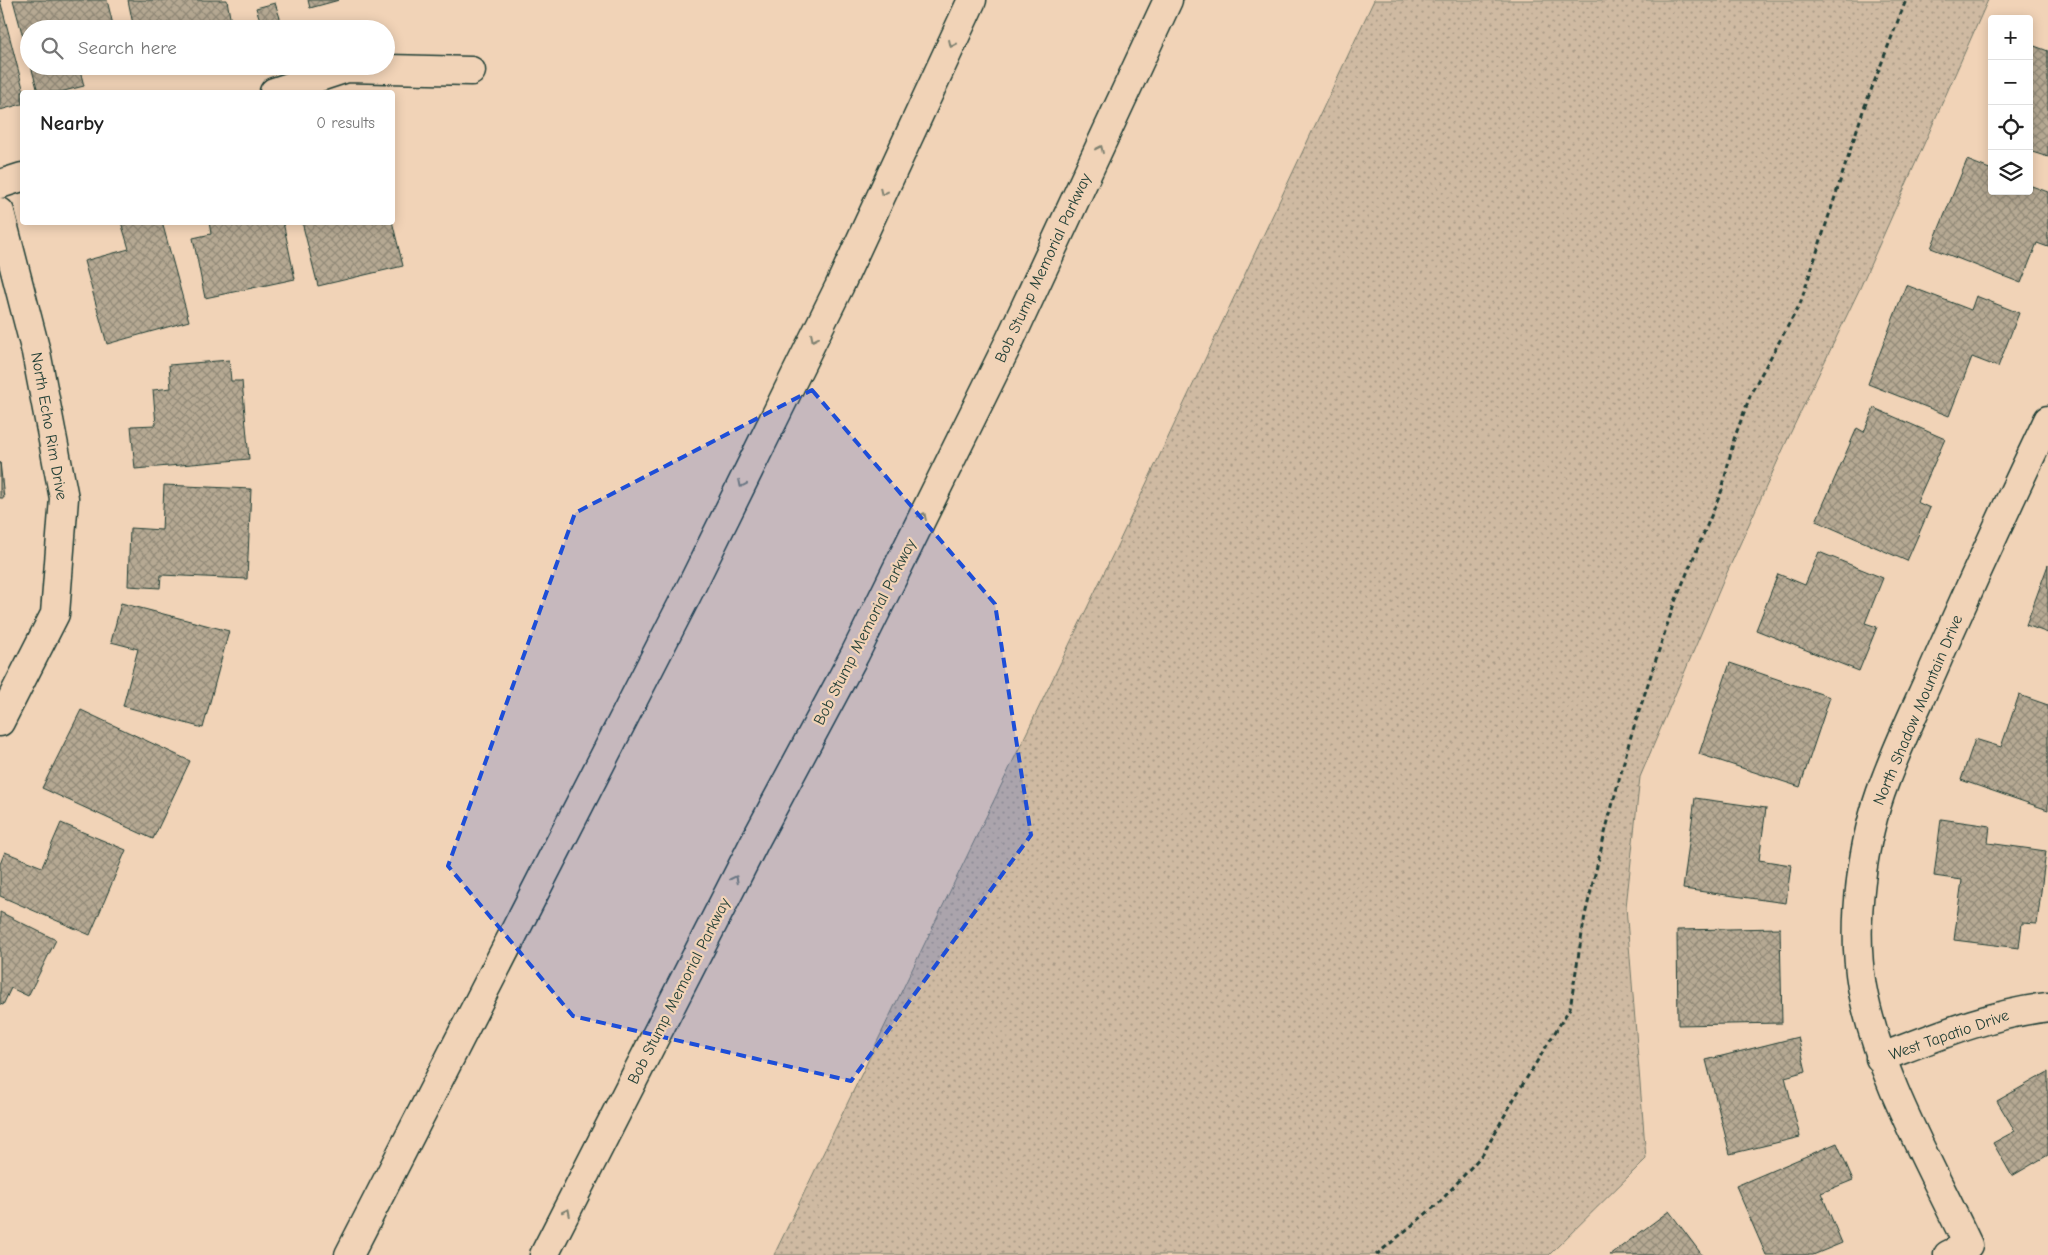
<!DOCTYPE html>
<html lang="en">
<head>
<meta charset="utf-8">
<style>
	:root { --surface:#fff; --page:#f2f2f2; --text:#222; --muted:#767676; --line:#e0e0e0 }
	body { margin:0; font-family:"Comic Neue",sans-serif; background:var(--page); color:var(--text) }
	.controls { position:absolute; right:15px; top:15px; display:grid; overflow:hidden; border-radius:5px; box-shadow:0 2px 12px #0003 }
	.controls button { width:45px; height:45px; display:grid; place-items:center; padding:0; border:0; border-bottom:1px solid var(--line); background:var(--surface); color:var(--text); font:25px sans-serif }
	.list { margin:0; padding:0; list-style:none }
	h2 { display:flex; justify-content:space-between; align-items:center; height:65px; margin:0; padding:0 20px; font-size:21px }
	h2 small { font-size:16px; font-weight:400; color:var(--muted) }
	.icon { flex:none; width:28px; height:28px; fill:none; stroke:currentColor; stroke-width:2; stroke-linecap:round; stroke-linejoin:round }
	.map { position:relative; flex:none; width:2048px; height:1255px; overflow:hidden }
	.search { position:absolute; background:var(--surface); box-shadow:0 2px 12px #0003; left:20px; top:20px; width:375px; height:55px; display:flex; align-items:center; gap:12px; box-sizing:border-box; padding:0 18px; border-radius:28px; color:var(--muted); font-size:19px }
	.panel { position:absolute; background:var(--surface); box-shadow:0 2px 12px #0003; left:20px; top:90px; width:375px; height:135px; border-radius:5px }
	.map>svg:first-child { display:block }
	.grass { fill:url(#grass-dots); stroke:#777c6b }
	.building { fill:url(#building-cross-hatch); stroke:#1f3d34 }
	.lines { fill:none; stroke-linecap:round; stroke-linejoin:round }
	.minor-casing { stroke:#1f3d34; stroke-width:31 }
	.highway-casing { stroke:#1f3d34; stroke-width:31 }
	.path { stroke:#1f3d34; stroke-width:3; stroke-dasharray:5 4; stroke-linecap:butt }
	.minor { stroke:#f1d3b7; stroke-width:28 }
	.highway { stroke:#f1d3b7; stroke-width:28 }
	.oneway { stroke:#7d806f }
	.marked { fill:#1d4ed8; fill-opacity:0.2; stroke:#1d4ed8; stroke-width:4; stroke-dasharray:10 6; stroke-linejoin:round }
	.labels { text-anchor:middle; dominant-baseline:central; stroke-width:4.5; stroke-linejoin:round; paint-order:stroke }
	.street-label { font-size:16px; fill:#1f3d34; stroke:#f1d3b7 }
</style>
</head>
<body>
<div class="map">
<svg width="2048" height="1255" viewBox="0 0 2048 1255">
	<defs>
		<pattern id="grass-dots" width="8" height="8" patternUnits="userSpaceOnUse" patternTransform="scale(1.25)"><rect width="8" height="8" fill="#cfbaa2"/><path d="M2 2h.1M6 6h.1" fill="none" stroke="#a79885" stroke-width="1.8" stroke-linecap="round"/></pattern>
		<pattern id="building-cross-hatch" width="8" height="8" patternUnits="userSpaceOnUse" patternTransform="scale(1.25)"><rect width="8" height="8" fill="#b6a993"/><path d="M0 0l8 8M0 8l8-8" fill="none" stroke="#938b79"/></pattern>
	</defs>
	<rect width="100%" height="100%" fill="#f1d3b7"/>
	<filter id="ink" filterUnits="userSpaceOnUse"><feTurbulence type="fractalNoise" baseFrequency=".02" numOctaves="2"/><feDisplacementMap in="SourceGraphic" scale="10" xChannelSelector="R" yChannelSelector="G"/><feConvolveMatrix kernelMatrix="1 2 1 2 8 2 1 2 1" color-interpolation-filters="sRGB"/></filter>
	<g filter="url(#ink)">
		<path class="grass" d="M1374,0H1988L1860,288L1790,434L1725,577L1640,777L1626,907L1646,1159L1549,1255H774L1118,544Z"/>
		<g class="building">
			<path d="M0,0L24,92H22V104L0,110Z"/>
			<path d="M13,0H107L114,29H29V59Z"/>
			<path d="M128,0H227L232,29H190L189,22L152,29H134Z"/>
			<path d="M308,0H339L310,8Z"/>
			<path d="M275,3L281,21L262,26L256,8Z"/>
			<path d="M2029,44L2048,51V157L2029,151Z"/>
			<path d="M31,66H79L84,86L60,92H38Z"/>
			<path d="M1967,160L1992,170V191H2029V185L2048,192V247L2037,243L2021,283L1931,248Z"/>
			<path d="M392,221L403,266L318,286L302,222Z"/>
			<path d="M121,222H162L189,321L107,344L84,261L129,249Z"/>
			<path d="M209,222H283L295,279L205,298L193,238L211,234Z"/>
			<path d="M1906,285L1971,310L1976,296L2019,313L1998,367L1972,357L1949,416L1868,384Z"/>
			<path d="M229,360L231,381H242L249,459L135,469L131,426L156,425L153,390L171,388L169,365Z"/>
			<path d="M1874,408L1945,439L1917,502L1930,508L1907,561L1816,521L1857,428L1864,432Z"/>
			<path d="M0,462L4,498H0Z"/>
			<path d="M164,485L251,489L247,579L161,575L160,588L128,586L130,528L162,530Z"/>
			<path d="M1819,552L1883,578L1865,623L1877,627L1859,671L1756,630L1778,574L1805,585Z"/>
			<path d="M2048,565V633L2026,625Z"/>
			<path d="M121,603L229,631L203,728L123,706L138,649L111,642Z"/>
			<path d="M1730,663L1830,697L1800,787L1699,754Z"/>
			<path d="M2019,695L2048,705V810L1961,780L1975,739L2001,747Z"/>
			<path d="M81,710L190,761L153,839L42,788Z"/>
			<path d="M1695,798L1766,808L1759,860L1791,865L1786,903L1683,889Z"/>
			<path d="M1941,819L1990,826L1988,843L2046,851L2037,924L2022,923L2019,948L1954,940L1962,880L1934,876Z"/>
			<path d="M61,823L126,850L90,935L0,896V864L5,852L42,867Z"/>
			<path d="M0,912L56,940L28,996L11,988L3,1005L0,1004Z"/>
			<path d="M1780,928L1782,1023L1678,1025L1677,930Z"/>
			<path d="M1798,1037L1806,1071L1785,1077L1800,1137L1730,1154L1706,1060Z"/>
			<path d="M2048,1072V1155L2012,1176L1993,1143L2015,1131L1997,1101Z"/>
			<path d="M1837,1143L1853,1180L1821,1193L1842,1243L1813,1255H1766L1736,1186Z"/>
			<path d="M1669,1211L1702,1255H1610Z"/>
		</g>
		<g class="lines">
			<defs>
				<g id="minor">
					<path d="M274,92L347,68L471,71"/>
					<path d="M0,184L22,177"/>
					<path d="M0,212L36,352L64,498L55,614L0,722"/>
					<path d="M1880,1058C1935,1037 1989,1014 2048,1007"/>
					<path d="M1948,1255L1968,1245C1930,1164 1878,1075 1862,987C1851,924 1862,840 1885,781C1901,738 1922,696 1940,654C1975,575 2011,497 2048,420"/>
				</g>
				<g id="highway">
					<path d="M349,1255L692,585L839,287L972,0"/>
					<path d="M544,1255L755,841L855,654L1009,342L1168,0"/>
				</g>
			</defs>
			<use href="#minor" class="minor-casing"/>
			<use href="#highway" class="highway-casing"/>
			<path class="path" d="M1376,1255L1439,1203L1483,1154L1515,1097L1570,1008L1585,915L1607,825L1630,739L1674,604L1722,490L1734,439L1752,391L1800,304L1863,111L1906,0"/>
			<use href="#minor" class="minor"/>
			<use href="#highway" class="highway"/>
		</g>
		<defs><path id="oneway-chevron" d="M-2-3.5L2.5 0L-2 3.5" fill="none" stroke-width="1.6" stroke-linecap="round" stroke-linejoin="round" transform="scale(1.25)"/></defs>
		<g class="oneway">
			<use href="#oneway-chevron" transform="translate(952 44) rotate(115)"/>
			<use href="#oneway-chevron" transform="translate(1100 149) rotate(-65)"/>
			<use href="#oneway-chevron" transform="translate(883 192) rotate(115)"/>
			<use href="#oneway-chevron" transform="translate(814 338) rotate(116)"/>
			<use href="#oneway-chevron" transform="translate(742 484) rotate(116)"/>
			<use href="#oneway-chevron" transform="translate(923 516) rotate(-64)"/>
			<use href="#oneway-chevron" transform="translate(735 879) rotate(-63)"/>
			<use href="#oneway-chevron" transform="translate(567 1212) rotate(-63)"/>
		</g>
	</g>
	<path class="marked" d="M812,390L995,604L1031,835L851,1081L573,1016L448,866L575,513Z"/>
	<g class="labels">
		<g class="street-label">
			<text transform="translate(1043 268) rotate(-65)">Bob Stump Memorial Parkway</text>
			<text transform="translate(49 426) rotate(80)">North Echo Rim Drive</text>
			<text transform="translate(865 632) rotate(-63)">Bob Stump Memorial Parkway</text>
			<text transform="translate(1918 710) rotate(-67)">North Shadow Mountain Drive</text>
			<text transform="translate(679 991) rotate(-63)">Bob Stump Memorial Parkway</text>
			<text transform="translate(1949 1035) rotate(-19)">West Tapatio Drive</text>
		</g>
	</g>
</svg>
<div class="controls">
<button>+</button>
<button>−</button>
<button><svg class="icon" aria-label="locate" viewBox="0 0 24 24"><circle cx="12" cy="12" r="6"/><path d="M12 2v4M12 18v4M2 12h4M18 12h4"/></svg></button>
<button><svg class="icon" aria-label="layers" viewBox="0 0 24 24"><path d="M12 4l9 5-9 5-9-5zM3 14l9 5 9-5"/></svg></button>
</div>
<div class="search"><svg class="icon" aria-label="search" viewBox="0 0 24 24"><circle cx="10" cy="10" r="6"/><path d="M15 15l6 6"/></svg>Search here</div>
<section class="panel">
<h2>Nearby<small>0 results</small></h2>
<ul class="list">
</ul>
</section>
</div>
</body>
</html>
